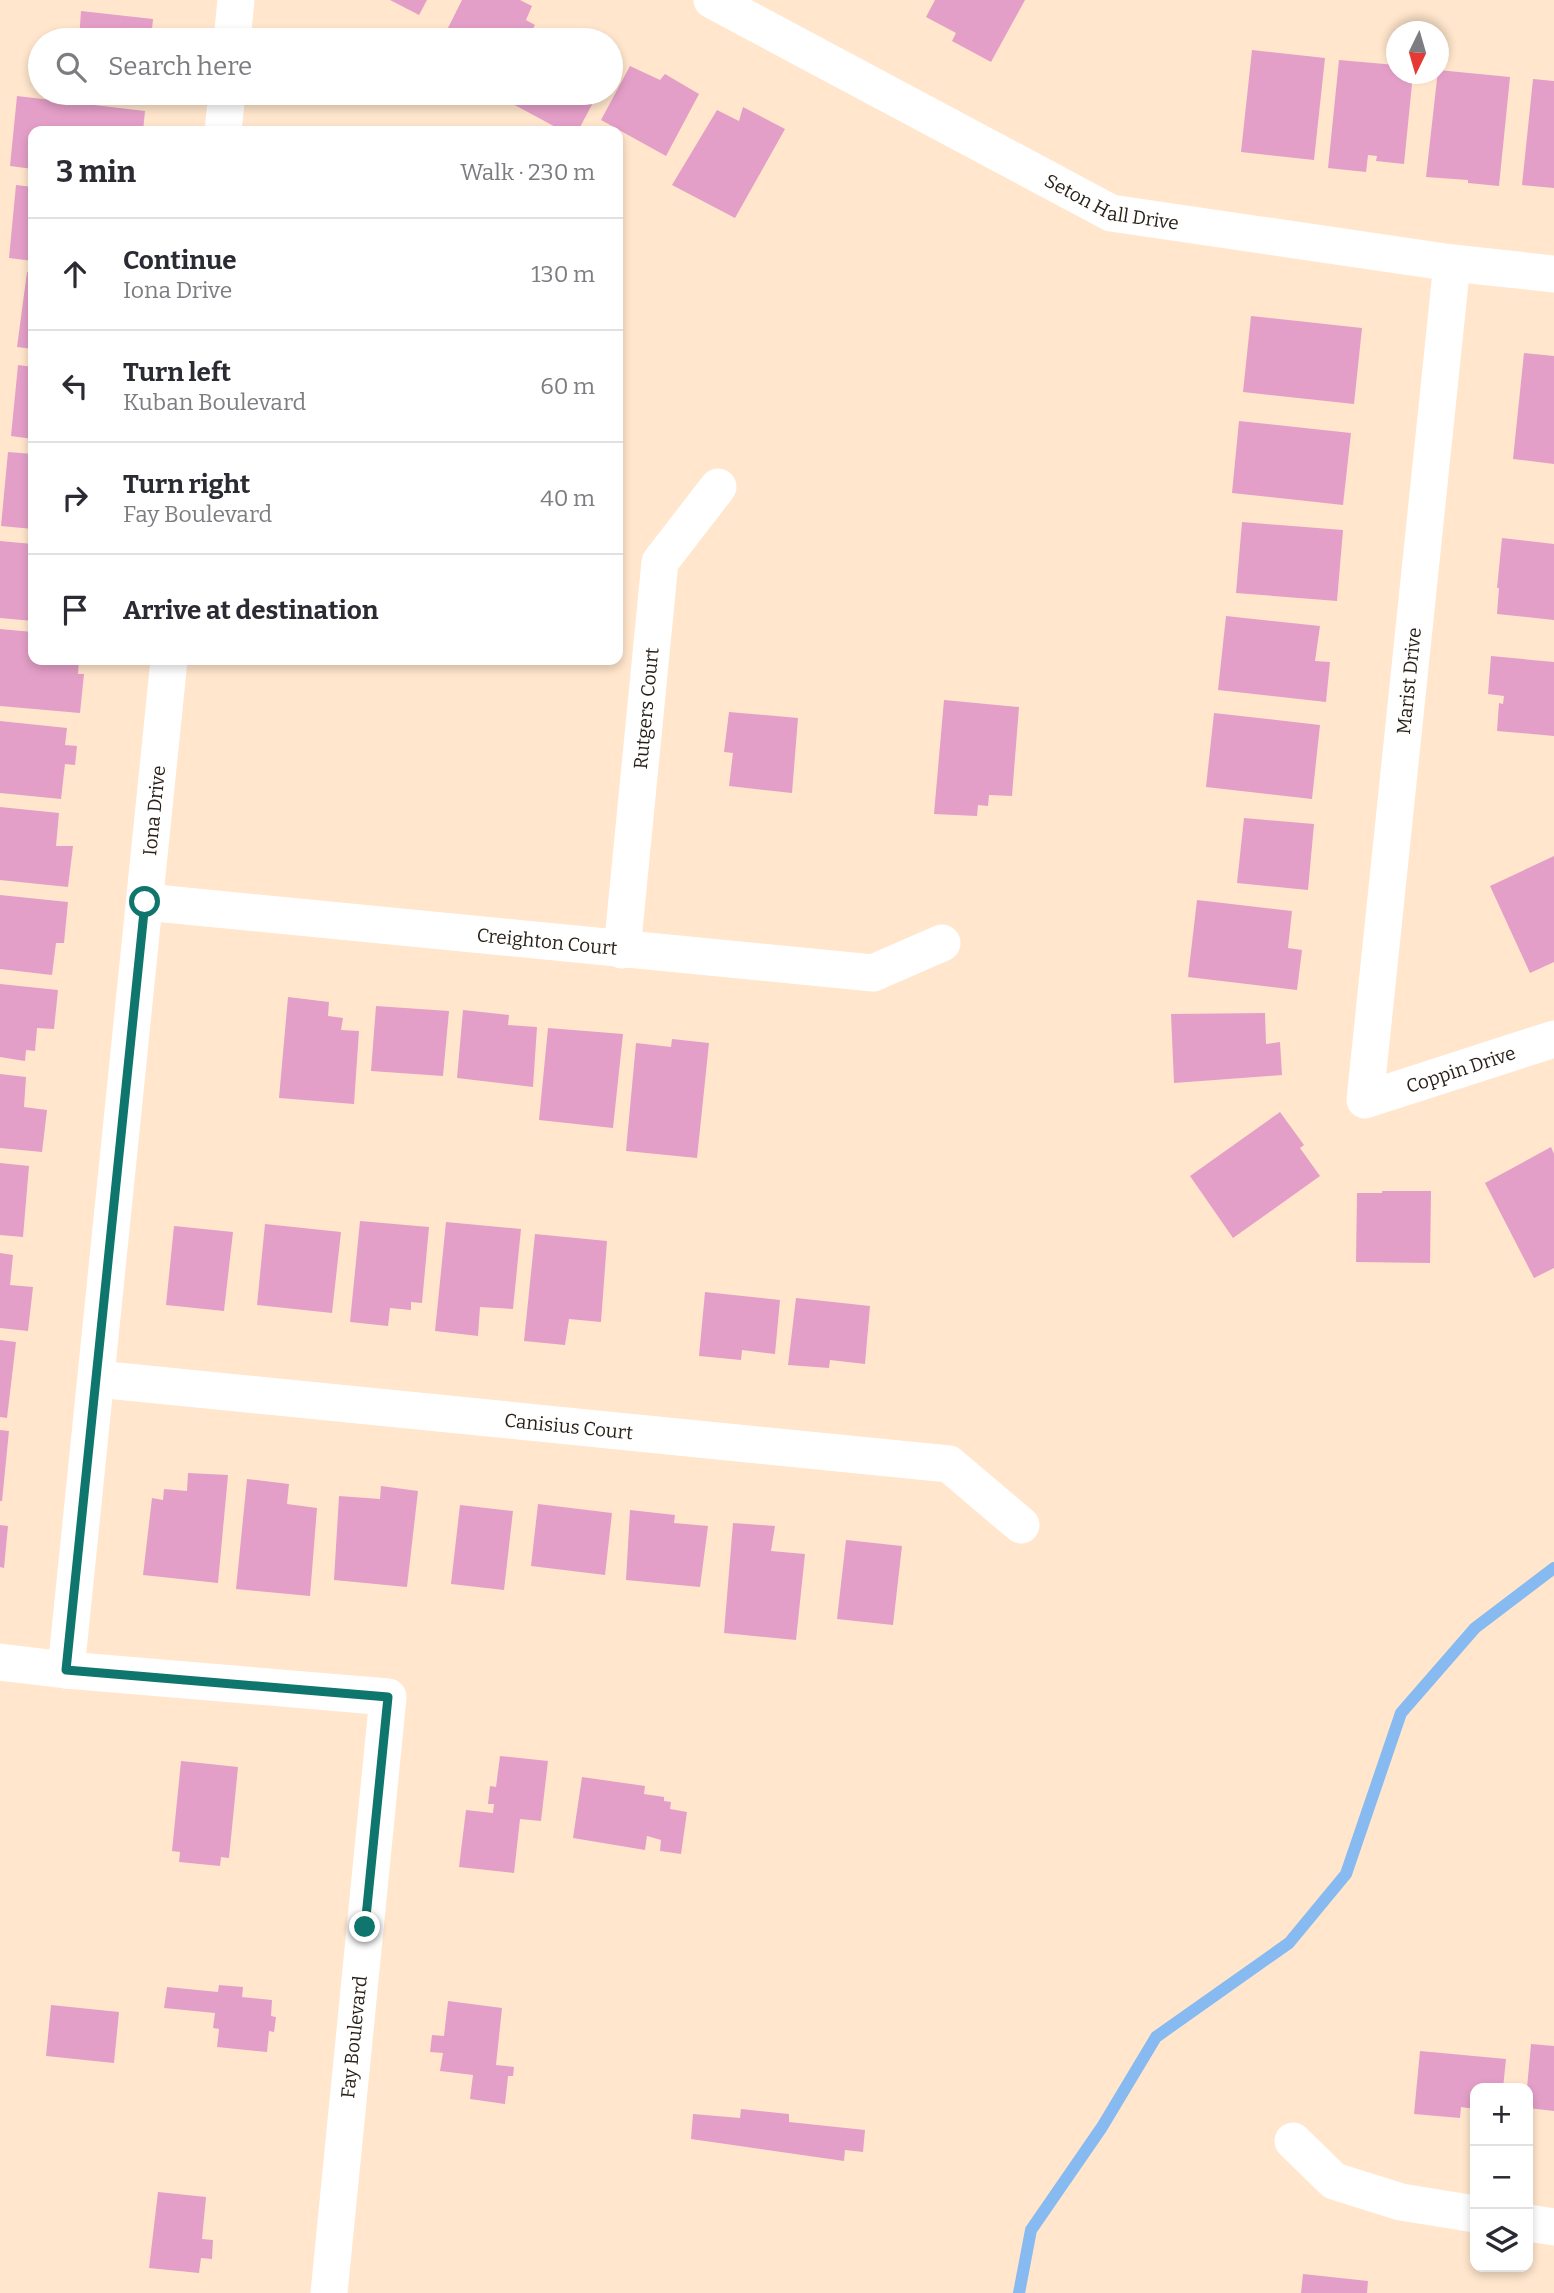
<!DOCTYPE html>
<html lang="en">
<head>
<meta charset="utf-8">
<style>
	:root { --surface:#fff; --page:#f7f7f7; --text:#2b2b33; --muted:#7c7c81; --line:#e1e1e2 }
	body { margin:0; font-family:Bitter,serif; background:var(--page); color:var(--text) }
	.controls { position:absolute; right:21px; bottom:21px; display:grid; overflow:hidden; border-radius:14px; box-shadow:0 4px 10px #0003 }
	.controls button { width:63px; height:63px; display:grid; place-items:center; padding:0; border:0; border-bottom:2px solid var(--line); background:var(--surface); color:var(--text); font:35px sans-serif }
	.compass { position:absolute; left:1386px; top:21px; width:63px; height:63px; border-radius:50%; background:var(--surface); box-shadow:0 4px 10px #0003; rotate:185deg }
	.stop { position:absolute; width:21px; height:21px; margin:-16px; border:5px solid #0f766e; border-radius:50%; background:#fff }
	.stop.end { background:#0f766e; border-color:#fff; box-shadow:0 2px 7px #0008 }
	.list { margin:0; padding:0; list-style:none }
	h2 { display:flex; justify-content:space-between; align-items:center; height:91px; margin:0; padding:0 28px; font-size:30px }
	h2 small { font-size:23px; font-weight:400; color:var(--muted) }
	.list li { display:grid; grid-template-columns:46px 1fr auto; gap:21px; align-items:center; box-sizing:border-box; height:112px; padding:0 28px; border-top:2px solid var(--line) }
	.list b { display:block; font-size:26px; white-space:nowrap }
	.list p { margin:0; font-size:23px; white-space:nowrap; color:var(--muted) }
	.list em { font-size:23px; font-style:normal; color:var(--muted) }
	.icon { flex:none; width:38px; height:38px; fill:none; stroke:currentColor; stroke-width:2; stroke-linecap:round; stroke-linejoin:round }
	.map { position:relative; flex:none; width:1554px; height:2293px; overflow:hidden }
	.search { position:absolute; background:var(--surface); box-shadow:0 4px 10px #0003; left:28px; top:28px; width:595px; height:77px; display:flex; align-items:center; gap:18px; box-sizing:border-box; padding:0 24px; border-radius:38px; color:var(--muted); font-size:26px }
	.panel { position:absolute; background:var(--surface); box-shadow:0 4px 10px #0003; left:28px; top:126px; width:595px; height:539px; border-radius:14px }
	.map>svg:first-child { display:block }
	.lines { fill:none; stroke-linecap:round; stroke-linejoin:round }
	.stream { stroke:#86baf1; stroke-width:12 }
	.building { fill:#e49fc8 }
	.minor { stroke:#fff; stroke-width:37 }
	.route { stroke:#0f766e; stroke-width:9 }
	.labels { text-anchor:middle; dominant-baseline:central; stroke-width:5; stroke-linejoin:round; paint-order:stroke }
	.street-label { font-size:19px; fill:#281f16; stroke:#fff }
</style>
</head>
<body>
<div class="map">
<svg width="1554" height="2293" viewBox="0 0 1554 2293">
	<rect width="100%" height="100%" fill="#ffe6cc"/>
	<g class="lines">
		<path class="stream" d="M1019,2293L1031,2230L1102,2127L1156,2037L1289,1943L1346,1874L1401,1713L1475,1628L1554,1568"/>
	</g>
	<g class="building">
		<path d="M390,0H427L419,15Z"/>
		<path d="M462,0H520L532,6L526,20L535,25L526,40H442Z"/>
		<path d="M935,0H1025L991,62L952,41L956,33L926,17Z"/>
		<path d="M81,11L153,19L151,40H79Z"/>
		<path d="M1252,50L1325,58L1314,160L1241,152Z"/>
		<path d="M1339,60L1396,65V74H1413L1404,164L1376,161L1377,156L1368,155L1366,172L1328,168Z"/>
		<path d="M630,66L660,80L665,74L699,94L666,156L601,120Z"/>
		<path d="M1438,70L1510,77L1499,186L1468,183V180L1426,177Z"/>
		<path d="M1533,79L1554,81V188L1522,185Z"/>
		<path d="M516,93H598L578,131H563L511,103Z"/>
		<path d="M17,96L145,111L143,131H33V169L10,166Z"/>
		<path d="M743,107L785,129L735,218L672,185L717,110L739,121Z"/>
		<path d="M16,185L33,187V261L9,258Z"/>
		<path d="M27,272L33,273V349L17,347Z"/>
		<path d="M1251,316L1362,328L1354,404L1243,392Z"/>
		<path d="M1524,353L1554,356V464L1513,459Z"/>
		<path d="M18,365L33,367V439L11,436Z"/>
		<path d="M1239,421L1351,433L1343,505L1232,493Z"/>
		<path d="M8,452L33,454V529L1,526Z"/>
		<path d="M1242,522L1343,530L1337,601L1236,593Z"/>
		<path d="M1502,538L1554,544V620L1497,614L1499,588H1497Z"/>
		<path d="M0,541L33,544V621L0,618Z"/>
		<path d="M1226,616L1320,626L1315,661L1330,662L1326,702L1218,690Z"/>
		<path d="M0,629L33,632V660H79L78,674H84L80,713L0,706Z"/>
		<path d="M1491,656L1554,662V736L1497,731L1499,703L1503,704L1504,696L1488,694Z"/>
		<path d="M944,700L1019,707L1012,796L989,795L988,806L978,805L977,816L934,814Z"/>
		<path d="M729,712L798,718L792,793L729,786L733,753L724,752Z"/>
		<path d="M1214,713L1320,725L1312,799L1206,787Z"/>
		<path d="M0,721L67,728L65,745L77,746L75,765L65,764L61,799L0,793Z"/>
		<path d="M0,807L59,813L56,846H73L68,887L0,880Z"/>
		<path d="M1244,818L1314,824L1308,890L1237,883Z"/>
		<path d="M1554,856V962L1530,973L1490,886Z"/>
		<path d="M0,895L68,902L64,943H56L52,975L0,969Z"/>
		<path d="M1197,900L1292,911L1288,948L1302,950L1297,990L1188,977Z"/>
		<path d="M0,984L58,990L54,1029L37,1028L35,1051L26,1050L25,1061L0,1057Z"/>
		<path d="M288,997L329,1002L328,1016L343,1018L341,1030L359,1031L354,1104L279,1098Z"/>
		<path d="M376,1006L449,1011L443,1076L371,1071Z"/>
		<path d="M463,1010L509,1015L508,1025L537,1027L533,1087L457,1078Z"/>
		<path d="M1265,1013L1266,1044L1280,1042L1282,1075L1174,1083L1171,1014Z"/>
		<path d="M548,1028L623,1034L613,1128L539,1120Z"/>
		<path d="M672,1039L709,1043L697,1158L626,1151L636,1043L671,1047Z"/>
		<path d="M0,1074L26,1077L24,1107L47,1110L42,1152L0,1148Z"/>
		<path d="M1280,1112L1304,1145L1300,1148L1320,1176L1233,1238L1190,1176Z"/>
		<path d="M1551,1147L1554,1154V1268L1534,1278L1485,1183Z"/>
		<path d="M0,1163L29,1166L23,1237L0,1235Z"/>
		<path d="M1382,1191H1431L1430,1263L1356,1262L1357,1193H1382Z"/>
		<path d="M360,1221L429,1227L422,1303L411,1302V1310L390,1308L388,1326L350,1322Z"/>
		<path d="M446,1222L521,1229L513,1309L480,1307L478,1336L435,1331Z"/>
		<path d="M265,1224L341,1232L332,1313L257,1305Z"/>
		<path d="M174,1226L233,1232L224,1311L166,1305Z"/>
		<path d="M535,1234L607,1241L601,1322L569,1319L565,1345L524,1341Z"/>
		<path d="M0,1253L13,1255L10,1285L33,1287L28,1331L0,1328Z"/>
		<path d="M705,1292L780,1300L775,1354L742,1350L741,1360L699,1356Z"/>
		<path d="M796,1298L870,1306L865,1364L830,1360L829,1368L788,1365Z"/>
		<path d="M0,1340L16,1342L7,1418L0,1417Z"/>
		<path d="M0,1430L9,1431L2,1501H0Z"/>
		<path d="M188,1473L228,1475L218,1583L143,1575L152,1498L163,1500L164,1489L187,1491Z"/>
		<path d="M247,1479L289,1484L287,1504L317,1508L310,1596L236,1589Z"/>
		<path d="M381,1486L418,1491L407,1587L334,1580L339,1496L380,1499Z"/>
		<path d="M538,1504L612,1513L605,1575L531,1566Z"/>
		<path d="M460,1505L513,1511L504,1590L451,1584Z"/>
		<path d="M630,1510L675,1515L674,1523L708,1526L700,1587L626,1580Z"/>
		<path d="M733,1523L775,1526L771,1551L805,1554L796,1640L724,1633Z"/>
		<path d="M0,1525L8,1526L4,1568L0,1567Z"/>
		<path d="M846,1540L902,1546L893,1625L837,1619Z"/>
		<path d="M500,1756L548,1761L541,1821L520,1819L514,1873L459,1867L466,1810L493,1813L494,1804H488L490,1786L496,1787Z"/>
		<path d="M181,1761L238,1767L229,1858L221,1857L220,1866L179,1862L180,1852L172,1851Z"/>
		<path d="M582,1777L645,1786L644,1794L664,1797V1801L671,1802L670,1809L687,1812L681,1854L660,1851L661,1840L647,1836L645,1850L573,1838Z"/>
		<path d="M219,1985L243,1987L242,1997L272,2000L271,2016L276,2017L274,2032L269,2031L267,2052L217,2047L219,2029L213,2028L215,2013L164,2008L167,1987L218,1992Z"/>
		<path d="M448,2001L502,2008L496,2065L514,2067L513,2076H508L505,2104L470,2099L473,2075L440,2071L443,2053L430,2052L432,2035L444,2036Z"/>
		<path d="M51,2005L119,2012L114,2063L46,2056Z"/>
		<path d="M1531,2044L1554,2046V2111L1528,2108L1527,2088Z"/>
		<path d="M1420,2051L1506,2059L1503,2088H1475V2109L1461,2107L1460,2118L1414,2114Z"/>
		<path d="M741,2109L789,2114V2122L865,2130L863,2152L845,2150L844,2161L691,2139L693,2114L740,2118Z"/>
		<path d="M158,2192L206,2197L202,2239L213,2240L212,2259L201,2258L199,2273L149,2268Z"/>
		<path d="M1303,2274L1368,2281L1367,2293H1301Z"/>
	</g>
	<g class="lines">
		<g class="minor">
			<path id="s1" d="M712,0L1111,213L1452,263L1554,274"/>
			<path d="M232,40L236,0"/>
			<path d="M223,131L227,93"/>
			<path id="s2" d="M1452,263L1365,1100L1554,1039"/>
			<path id="s3" d="M145,902L873,973L942,943"/>
			<path id="s4" d="M622,950L660,562L718,487"/>
			<path id="s5" d="M97,1379L949,1464L1021,1525"/>
			<path d="M0,1662L66,1670L388,1697L329,2293"/>
			<path id="s6" d="M66,1670L169,660"/>
			<path d="M1293,2141L1334,2181L1401,2202L1475,2214"/>
			<path d="M1528,2223L1554,2227"/>
		</g>
	</g>
	<g class="lines">
		<path class="route" d="M145,902L66,1670L388,1697L365,1927"/>
	</g>
	<g class="labels">
		<g class="street-label">
			<text stroke="none"><textPath href="#s1" startOffset="450">Seton Hall Drive</textPath></text>
			<text transform="translate(1409 681) rotate(-84)">Marist Drive</text>
			<text stroke="none"><textPath href="#s4" startOffset="243">Rutgers Court</textPath></text>
			<text stroke="none"><textPath href="#s6" startOffset="864">Iona Drive</textPath></text>
			<text stroke="none"><textPath href="#s3" startOffset="404">Creighton Court</textPath></text>
			<text stroke="none"><textPath href="#s2" startOffset="942">Coppin Drive</textPath></text>
			<text stroke="none"><textPath href="#s5" startOffset="474">Canisius Court</textPath></text>
			<text transform="translate(354 2037) rotate(-84)">Fay Boulevard</text>
		</g>
	</g>
</svg>
<div class="controls">
<button>+</button>
<button>−</button>
<button><svg class="icon" aria-label="layers" viewBox="0 0 24 24"><path d="M12 4l9 5-9 5-9-5zM3 14l9 5 9-5"/></svg></button>
</div>
<svg class="compass" viewBox="-18 -18 36 36"><path d="M0-13l5 13h-10z" fill="#e53935"/><path d="M0 13l5-13h-10z" fill="#7c7c81"/></svg>
<div class="stop" style="left:145px;top:902px"></div>
<div class="stop end" style="left:365px;top:1927px"></div>
<div class="search"><svg class="icon" aria-label="search" viewBox="0 0 24 24"><circle cx="10" cy="10" r="6"/><path d="M15 15l6 6"/></svg>Search here</div>
<section class="panel">
<h2>3 min<small>Walk · 230 m</small></h2>
<ul class="list">
<li><svg class="icon" aria-label="ahead" viewBox="0 0 24 24"><path d="M12 20V5M6 11l6-6 6 6"/></svg><div><b>Continue</b><p>Iona Drive</p></div><em>130 m</em></li>
<li><svg class="icon" aria-label="left" viewBox="0 0 24 24"><path d="M17 20v-9H6M10 6l-5 5 5 5"/></svg><div><b>Turn left</b><p>Kuban Boulevard</p></div><em>60 m</em></li>
<li><svg class="icon" aria-label="right" viewBox="0 0 24 24"><path d="M7 20v-9h11M14 6l5 5-5 5"/></svg><div><b>Turn right</b><p>Fay Boulevard</p></div><em>40 m</em></li>
<li><svg class="icon" aria-label="arrive" viewBox="0 0 24 24"><path d="M6 21V4h12l-3 4 3 4H6"/></svg><div><b>Arrive at destination</b></div></li>
</ul>
</section>
</div>
</body>
</html>
